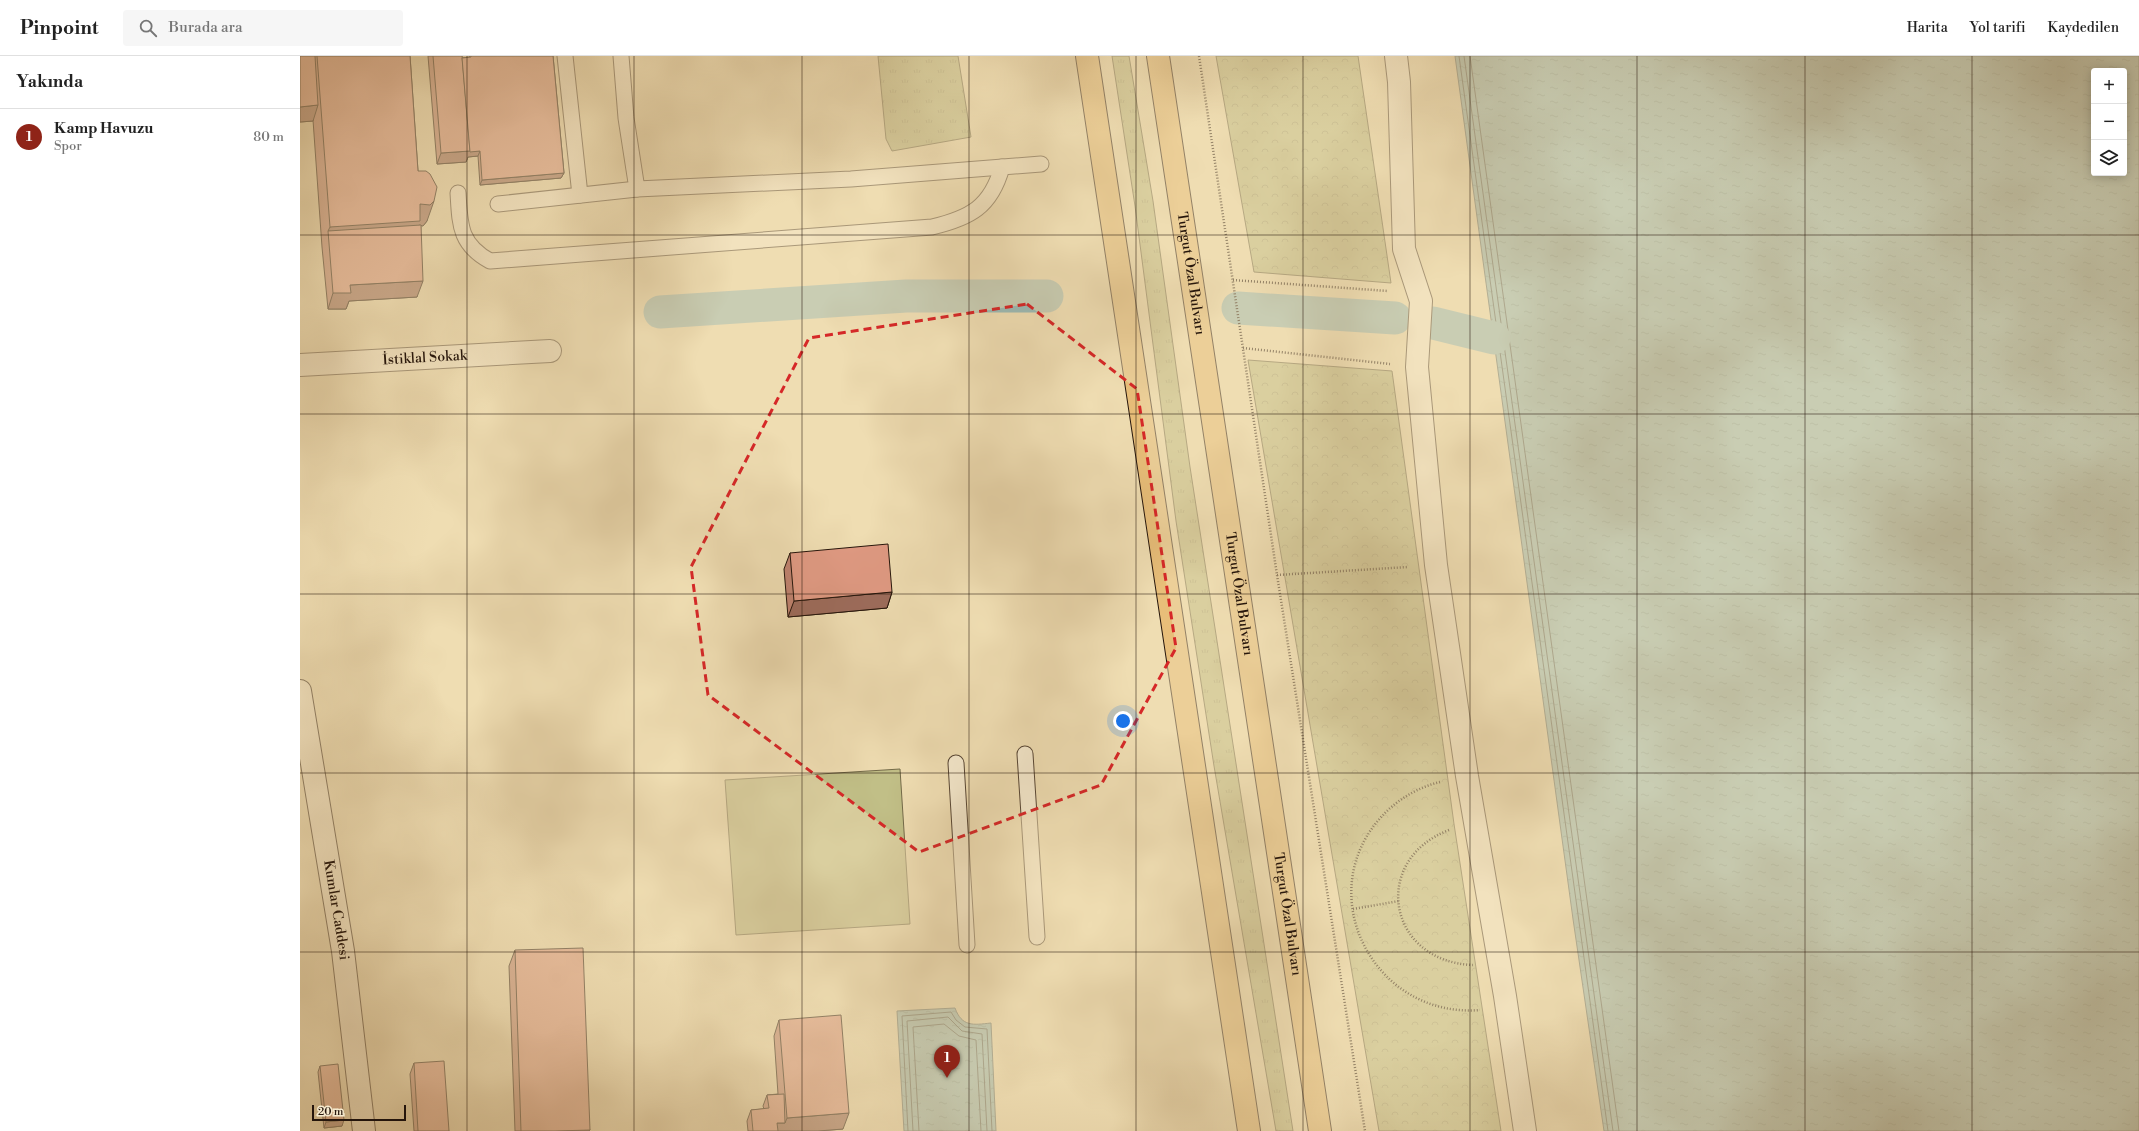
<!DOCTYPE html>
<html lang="tr">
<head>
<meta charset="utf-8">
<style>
	:root { --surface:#fff; --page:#f6f6f6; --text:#222; --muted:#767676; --line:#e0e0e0; --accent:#8f2418 }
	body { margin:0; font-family:"Libre Bodoni",serif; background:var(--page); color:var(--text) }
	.controls { position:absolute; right:12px; top:12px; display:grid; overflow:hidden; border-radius:4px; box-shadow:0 2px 10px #0003 }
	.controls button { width:36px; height:36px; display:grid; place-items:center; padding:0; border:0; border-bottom:1px solid var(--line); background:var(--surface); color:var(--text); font:20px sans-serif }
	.scale { position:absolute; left:12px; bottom:10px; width:94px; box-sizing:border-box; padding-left:4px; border:2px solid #25150b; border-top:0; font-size:11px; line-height:14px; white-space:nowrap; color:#25150b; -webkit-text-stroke:3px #f5e9cd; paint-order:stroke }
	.you { position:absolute; left:823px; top:665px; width:14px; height:14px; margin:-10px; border:3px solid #fff; border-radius:50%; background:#1a73e8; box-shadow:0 0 0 6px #1a73e833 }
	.badge { display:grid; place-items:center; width:26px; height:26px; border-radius:50%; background:var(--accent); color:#fff; font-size:13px; font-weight:700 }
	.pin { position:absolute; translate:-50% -33px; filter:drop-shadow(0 1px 2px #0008) }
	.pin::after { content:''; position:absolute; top:21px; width:14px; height:12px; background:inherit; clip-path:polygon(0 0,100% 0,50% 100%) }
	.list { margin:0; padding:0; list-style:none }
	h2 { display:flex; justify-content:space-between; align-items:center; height:52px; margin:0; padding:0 16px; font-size:17px }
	h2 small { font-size:13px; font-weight:400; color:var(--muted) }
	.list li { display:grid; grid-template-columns:26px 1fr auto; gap:12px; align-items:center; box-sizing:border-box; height:56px; padding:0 16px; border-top:1px solid var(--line) }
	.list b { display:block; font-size:15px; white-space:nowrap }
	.list p { margin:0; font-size:13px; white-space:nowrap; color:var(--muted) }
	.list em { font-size:13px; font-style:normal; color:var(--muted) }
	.icon { flex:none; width:22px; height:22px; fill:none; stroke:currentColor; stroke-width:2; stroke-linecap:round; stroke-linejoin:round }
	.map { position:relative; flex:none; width:1839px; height:1075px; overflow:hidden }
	header { display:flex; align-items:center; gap:24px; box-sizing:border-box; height:56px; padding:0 20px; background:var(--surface); border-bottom:1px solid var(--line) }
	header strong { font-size:19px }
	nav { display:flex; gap:22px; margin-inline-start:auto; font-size:14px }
	.search { width:280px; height:36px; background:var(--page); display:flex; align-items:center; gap:10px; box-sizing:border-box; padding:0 14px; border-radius:4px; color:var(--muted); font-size:15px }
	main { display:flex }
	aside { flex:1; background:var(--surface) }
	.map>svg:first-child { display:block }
	.grass { fill:url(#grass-tufts); stroke:#736a49 }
	.park { fill:url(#park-crowns); stroke:#736a49 }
	.pitch { fill:#c1bf87; stroke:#736a49 }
	.water { fill:url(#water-ripples); stroke:#6c7870; fill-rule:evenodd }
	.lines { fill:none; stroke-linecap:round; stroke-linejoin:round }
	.shore { stroke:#606860; stroke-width:1 }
	.canal { stroke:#9cbab4; stroke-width:33 }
	.lane-casing { stroke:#584735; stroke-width:17 }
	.street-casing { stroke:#584735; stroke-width:24 }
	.secondary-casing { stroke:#25150b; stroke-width:24 }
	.highway-casing { stroke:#25150b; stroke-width:24 }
	.path { stroke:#25150b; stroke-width:2.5; stroke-dasharray:1 2; stroke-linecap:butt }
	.lane { stroke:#f5e9cd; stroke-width:15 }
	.street { stroke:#f5e9cd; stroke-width:22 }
	.secondary { stroke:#f5e9cd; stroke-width:22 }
	.highway { stroke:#e8be79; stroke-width:22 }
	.wall { fill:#c18471; stroke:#25150b }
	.shaded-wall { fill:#9d6c5c; stroke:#25150b }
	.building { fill:#e09a83; stroke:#25150b }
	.marked { fill:none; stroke:#d62828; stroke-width:3; stroke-dasharray:8 5; stroke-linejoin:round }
	.grid { fill:none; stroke:#25150b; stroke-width:1; stroke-opacity:0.55 }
	.labels { text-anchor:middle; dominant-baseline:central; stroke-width:3; stroke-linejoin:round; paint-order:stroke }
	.street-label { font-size:14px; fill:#25150b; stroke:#f5e9cd }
</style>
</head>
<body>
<header>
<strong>Pinpoint</strong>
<div class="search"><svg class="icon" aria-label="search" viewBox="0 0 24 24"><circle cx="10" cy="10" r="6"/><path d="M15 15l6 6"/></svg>Burada ara</div>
<nav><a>Harita</a><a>Yol tarifi</a><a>Kaydedilen</a></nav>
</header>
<main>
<aside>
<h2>Yakında<small></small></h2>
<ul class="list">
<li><span class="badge">1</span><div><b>Kamp Havuzu</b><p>Spor</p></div><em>80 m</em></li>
</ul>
</aside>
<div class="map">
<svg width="1839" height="1075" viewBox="0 0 1839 1075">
	<defs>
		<pattern id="grass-tufts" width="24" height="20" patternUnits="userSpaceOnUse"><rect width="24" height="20" fill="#c1bf87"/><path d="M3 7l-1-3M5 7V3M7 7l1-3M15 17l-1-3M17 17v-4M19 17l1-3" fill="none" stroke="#a6a373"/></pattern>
		<pattern id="park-crowns" width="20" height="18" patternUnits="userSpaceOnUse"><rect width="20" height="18" fill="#c1bf87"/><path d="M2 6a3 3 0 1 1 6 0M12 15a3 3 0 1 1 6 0" fill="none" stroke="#a6a373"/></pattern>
		<pattern id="water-ripples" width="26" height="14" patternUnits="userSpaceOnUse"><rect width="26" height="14" fill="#9cbab4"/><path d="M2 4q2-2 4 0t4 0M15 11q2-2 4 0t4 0" fill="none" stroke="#869f99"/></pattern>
	</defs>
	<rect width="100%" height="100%" fill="#efddb2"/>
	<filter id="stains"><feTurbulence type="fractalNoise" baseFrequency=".005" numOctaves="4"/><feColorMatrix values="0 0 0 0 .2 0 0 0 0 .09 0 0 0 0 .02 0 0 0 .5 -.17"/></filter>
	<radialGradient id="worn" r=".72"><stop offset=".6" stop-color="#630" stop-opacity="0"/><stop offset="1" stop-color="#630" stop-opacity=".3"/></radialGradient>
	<g class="grass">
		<path d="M578,0H658L671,81L592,95L586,83Z"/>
		<path d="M812,0H829L853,145L890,411L993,1075H976L914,710L876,465L835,150Z"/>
	</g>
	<g class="park">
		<path d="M916,0H1058L1091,227L954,216Z"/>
		<path d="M948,304L1092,315L1154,768L1201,1075H1079Z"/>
	</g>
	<path class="pitch" d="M600,713L610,868L436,879L425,724Z"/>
	<g class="water">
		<path d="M1155,0H1839V1075H1304L1273,863ZM1794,15H1824V117H1794Z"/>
		<path d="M655,952C662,971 673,969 691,967L696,1075H604L597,955Z"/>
	</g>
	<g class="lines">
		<g class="shore">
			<path d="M1159,0L1308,1075"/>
			<path d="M1164,0L1313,1075"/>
			<path d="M1170,0L1319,1075"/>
			<path d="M608,1075L602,960L651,956L656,964L665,971L687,973L692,1075"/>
			<path d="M613,1075L607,965L648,961L662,975L682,978L687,1075"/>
			<path d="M619,1075L613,971L644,968L659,980L676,984L681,1075"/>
		</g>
		<g class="canal">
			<path d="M938,252L1095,262"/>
			<path d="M360,256L606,240H747"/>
			<path d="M1133,267L1194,282"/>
		</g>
		<defs>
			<g id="lane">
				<path d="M265,0L280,139"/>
				<path d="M321,0L326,62L337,133L551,123L741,108"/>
				<path d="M158,137C160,168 159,188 190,205L632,171C670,162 691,151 702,111"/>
				<path d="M198,148L337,133"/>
				<path d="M725,698L737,881"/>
				<path d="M656,707L667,889"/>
			</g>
			<g id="street">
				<path d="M1096,0L1099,26L1104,193L1121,245L1117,311L1136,509L1167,720L1205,940L1225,1075"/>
				<path id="s1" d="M0,309L250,295"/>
			</g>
			<g id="secondary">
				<path id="s2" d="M0,635L43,895L64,1075"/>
			</g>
			<g id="highway">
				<path d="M787,0L949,1075"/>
				<path id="s3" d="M858,0L1020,1075"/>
			</g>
		</defs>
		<use href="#lane" class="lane-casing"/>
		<use href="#street" class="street-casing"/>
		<use href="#secondary" class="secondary-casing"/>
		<use href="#highway" class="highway-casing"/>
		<g class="path">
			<path d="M899,0L977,519L1065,1075"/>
			<path d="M933,224L1088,235"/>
			<path d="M943,292L1090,308"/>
			<path d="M977,519L1108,511"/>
			<path d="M1140,726C1119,731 1098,743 1083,759C1009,837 1074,963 1180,954"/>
			<path d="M1149,774C1070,804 1087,906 1173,909"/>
			<path d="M1053,853L1099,845"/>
		</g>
		<use href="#lane" class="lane"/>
		<use href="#street" class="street"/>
		<use href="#secondary" class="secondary"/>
		<use href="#highway" class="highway"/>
	</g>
	<g class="wall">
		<path d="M0,0H110L118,115L127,165L123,170L121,169L117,241L49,245L46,253H28L22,191L13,64V65L0,66Z"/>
		<path d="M128,0H162V2L169,1L170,0H253L264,117L261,122L180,129L178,100L168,101L166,106L137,108Z"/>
		<path d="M490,497L592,536L587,552L488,561L484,513Z"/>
		<path d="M215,894L290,1074L289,1075H215L209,910Z"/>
		<path d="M479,964L543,1073L518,1075H448L447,1065L451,1054L464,1053L463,1050L467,1039L478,1038L474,980Z"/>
		<path d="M114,1007L149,1075H114L110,1018Z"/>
		<path d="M20,1010L42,1070L24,1072L18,1016Z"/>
	</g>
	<g class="shaded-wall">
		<path d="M18,49L13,65L0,66V51Z"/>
		<path d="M170,95H180L178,100L168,101L166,106L137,108L141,97Z"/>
		<path d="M264,117L261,122L180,129L182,124Z"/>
		<path d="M134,145L127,165L123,170L119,169L113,185L28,175L30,171L120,148Z"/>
		<path d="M123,225L117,241L49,245L46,253H28L33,237L50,229Z"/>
		<path d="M592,536L587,552L488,561L494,545Z"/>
		<path d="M549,1057L543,1073L518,1075H474L477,1067H485L487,1062Z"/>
		<path d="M44,1064L42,1070L24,1072L26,1066Z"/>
		<path d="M290,1074L289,1075H255Z"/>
	</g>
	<g class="building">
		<path d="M0,0H15L18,49L0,51Z"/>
		<path d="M17,0H110L118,115H126L130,118L137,131L134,145L130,149L120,148V165L30,171Z"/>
		<path d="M133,0H162L170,95L141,97Z"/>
		<path d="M171,0H253L264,117L182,124L180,95L170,96L162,2L171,1Z"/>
		<path d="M121,169L123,225L50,229L51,237H33L28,175Z"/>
		<path d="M588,488L592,536L494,545L490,497Z"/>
		<path d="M283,892L290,1074L255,1075H221L215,894Z"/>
		<path d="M541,959L549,1057L487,1062L479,964Z"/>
		<path d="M144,1005L149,1075H118L114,1007Z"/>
		<path d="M38,1008L44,1064L26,1066L20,1010Z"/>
		<path d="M484,1038L485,1067H477L478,1075H453L451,1054L469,1052L467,1039Z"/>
	</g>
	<path d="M0 0H1839V1075H0ZM727,248L837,333L876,592L801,729L619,796L408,639L391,511L509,282Z" fill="#efddb2" fill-opacity=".55" fill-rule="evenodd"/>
	<path class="marked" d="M727,248L837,333L876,592L801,729L619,796L408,639L391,511L509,282Z"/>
	<path class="grid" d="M167,0V1075M334,0V1075M502,0V1075M669,0V1075M836,0V1075M1003,0V1075M1170,0V1075M1337,0V1075M1505,0V1075M1672,0V1075M0,179H1839M0,358H1839M0,538H1839M0,717H1839M0,896H1839"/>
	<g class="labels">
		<g class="street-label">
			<text stroke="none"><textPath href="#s3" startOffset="220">Turgut Özal Bulvarı</textPath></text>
			<text stroke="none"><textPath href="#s1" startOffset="125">İstiklal Sokak</textPath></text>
			<text stroke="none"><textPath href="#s3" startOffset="544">Turgut Özal Bulvarı</textPath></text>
			<text stroke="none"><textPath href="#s2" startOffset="222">Kumlar Caddesi</textPath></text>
			<text stroke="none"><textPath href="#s3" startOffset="868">Turgut Özal Bulvarı</textPath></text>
		</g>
	</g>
	<rect width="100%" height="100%" filter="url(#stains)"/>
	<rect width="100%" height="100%" fill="url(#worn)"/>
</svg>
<div class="controls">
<button>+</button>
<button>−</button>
<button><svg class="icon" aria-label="layers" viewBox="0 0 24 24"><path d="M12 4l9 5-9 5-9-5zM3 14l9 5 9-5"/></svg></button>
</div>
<div class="scale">20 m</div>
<div class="you"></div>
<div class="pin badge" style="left:647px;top:1022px">1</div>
</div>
</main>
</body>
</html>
